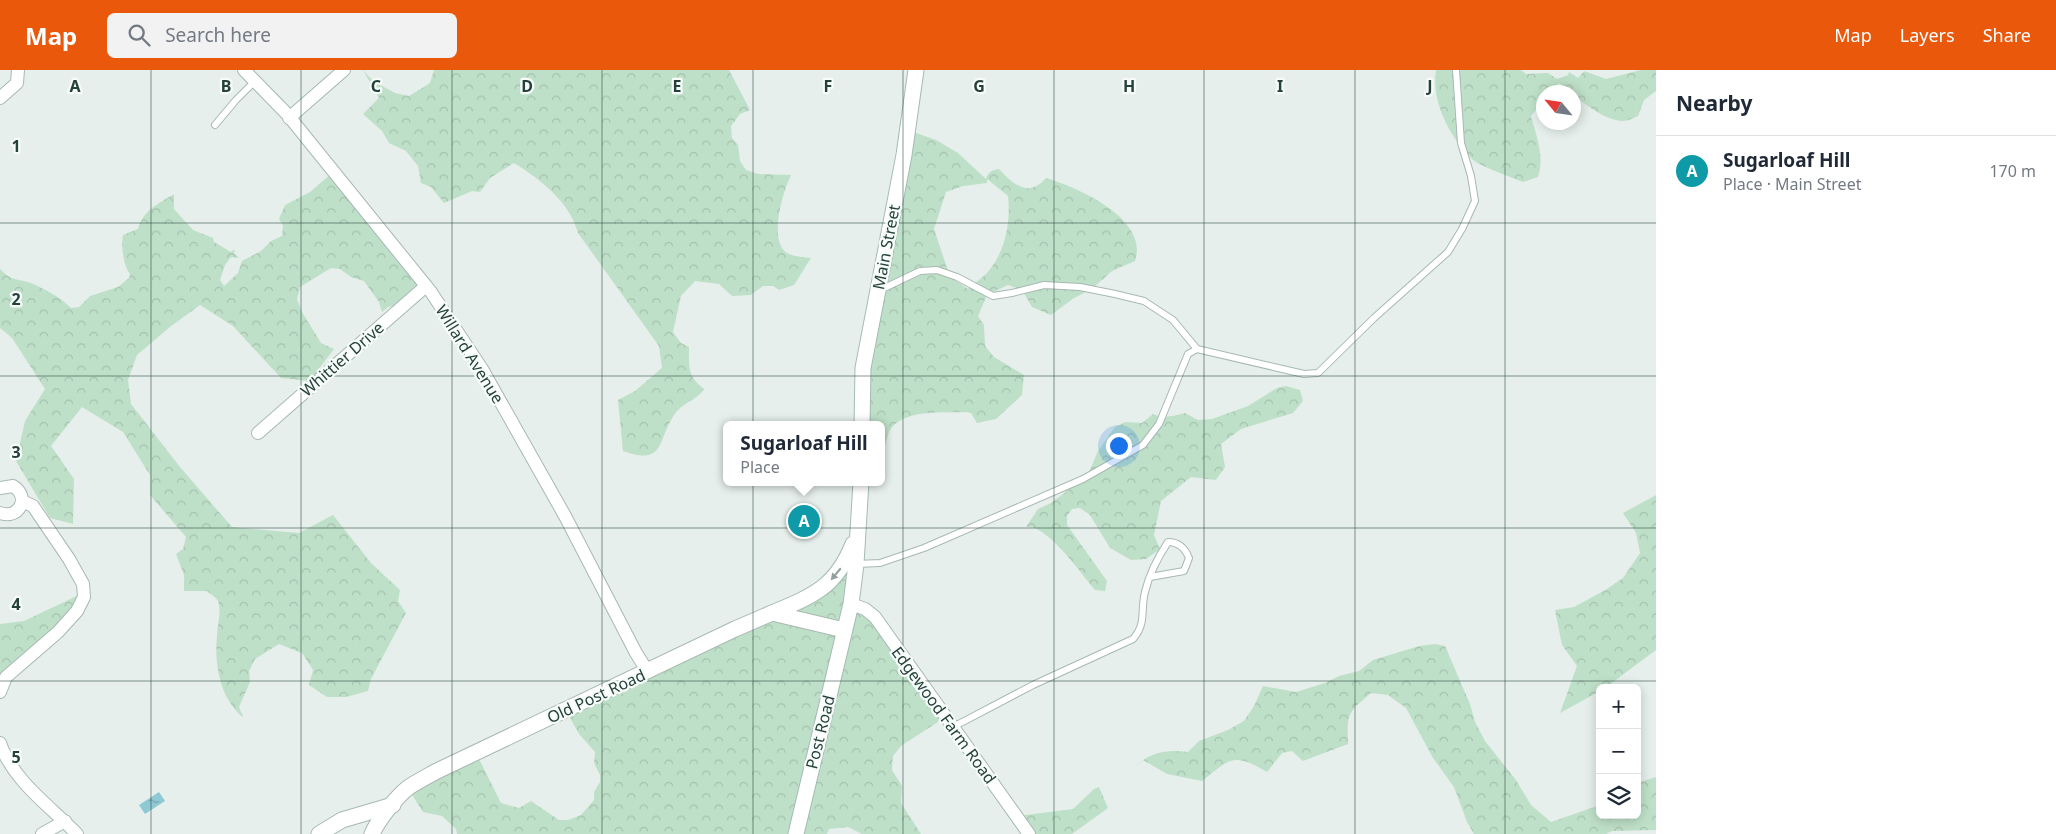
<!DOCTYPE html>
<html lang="en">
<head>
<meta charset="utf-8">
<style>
	:root { --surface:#fff; --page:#f2f2f3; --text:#1f2937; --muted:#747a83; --line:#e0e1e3; --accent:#ea580c }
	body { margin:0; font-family:"Noto Sans",sans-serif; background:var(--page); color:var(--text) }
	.controls { position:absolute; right:15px; bottom:15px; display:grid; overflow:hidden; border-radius:8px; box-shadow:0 2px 12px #0003 }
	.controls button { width:45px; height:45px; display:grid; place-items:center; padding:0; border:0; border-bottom:1px solid var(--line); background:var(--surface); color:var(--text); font:25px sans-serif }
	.compass { position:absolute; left:1536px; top:15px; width:45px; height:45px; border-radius:50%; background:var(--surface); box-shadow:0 2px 12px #0003; rotate:299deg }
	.you { position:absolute; left:1118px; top:375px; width:18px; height:18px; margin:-12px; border:4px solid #fff; border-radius:50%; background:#1a73e8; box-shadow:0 0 0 8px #1a73e833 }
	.badge { display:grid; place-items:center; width:32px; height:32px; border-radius:50%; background:var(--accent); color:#fff; font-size:16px; font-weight:700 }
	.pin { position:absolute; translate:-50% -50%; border:2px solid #fff; box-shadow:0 1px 5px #0006 }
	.popup { position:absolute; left:723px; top:351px; width:162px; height:65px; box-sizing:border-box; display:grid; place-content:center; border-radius:8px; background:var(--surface); filter:drop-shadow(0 1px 4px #0005); font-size:16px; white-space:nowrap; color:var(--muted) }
	.popup b { font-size:19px; color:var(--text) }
	.popup::after { content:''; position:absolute; left:50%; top:100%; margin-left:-10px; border:10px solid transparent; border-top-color:var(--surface) }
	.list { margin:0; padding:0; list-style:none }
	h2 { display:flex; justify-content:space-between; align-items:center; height:65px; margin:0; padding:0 20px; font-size:21px }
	h2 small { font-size:16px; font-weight:400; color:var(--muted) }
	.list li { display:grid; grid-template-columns:32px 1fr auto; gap:15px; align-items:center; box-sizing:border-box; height:70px; padding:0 20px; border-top:1px solid var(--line) }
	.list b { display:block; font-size:19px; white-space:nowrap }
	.list p { margin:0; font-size:16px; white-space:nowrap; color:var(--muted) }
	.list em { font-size:16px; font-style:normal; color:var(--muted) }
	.icon { flex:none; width:28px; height:28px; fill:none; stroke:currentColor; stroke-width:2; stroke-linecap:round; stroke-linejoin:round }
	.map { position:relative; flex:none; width:1656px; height:764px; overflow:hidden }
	header { display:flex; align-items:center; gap:30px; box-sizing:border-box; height:70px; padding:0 25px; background:var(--accent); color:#fff }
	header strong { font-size:24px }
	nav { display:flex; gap:28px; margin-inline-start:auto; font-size:18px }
	.search { width:350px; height:45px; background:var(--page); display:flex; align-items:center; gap:12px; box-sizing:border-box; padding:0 18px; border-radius:8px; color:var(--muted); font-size:19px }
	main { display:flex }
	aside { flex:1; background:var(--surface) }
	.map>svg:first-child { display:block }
	.forest { fill:url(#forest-crowns); fill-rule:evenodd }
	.water { fill:url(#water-ripples) }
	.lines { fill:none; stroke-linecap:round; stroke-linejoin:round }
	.service-casing { stroke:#a8b8b2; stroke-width:8 }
	.minor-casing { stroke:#a8b8b2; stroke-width:14 }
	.tertiary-casing { stroke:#a8b8b2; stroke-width:17 }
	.secondary-casing { stroke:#a4bbb3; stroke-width:17 }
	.service { stroke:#fff; stroke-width:6 }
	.minor { stroke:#fff; stroke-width:12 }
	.tertiary { stroke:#fff; stroke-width:15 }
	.secondary { stroke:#fff; stroke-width:15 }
	.oneway { fill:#92a09c }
	.grid { fill:none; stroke:#24423a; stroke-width:1; stroke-opacity:0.55 }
	.labels { text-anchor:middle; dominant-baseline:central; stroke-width:4.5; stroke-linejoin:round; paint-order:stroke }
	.street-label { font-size:16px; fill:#24423a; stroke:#f7fbf9 }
	.grid-label { font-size:16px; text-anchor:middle; font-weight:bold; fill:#24423a; stroke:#f7fbf9; stroke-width:4.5; stroke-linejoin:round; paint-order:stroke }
</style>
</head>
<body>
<header>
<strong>Map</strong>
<div class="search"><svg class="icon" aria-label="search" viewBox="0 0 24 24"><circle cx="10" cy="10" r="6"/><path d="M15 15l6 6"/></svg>Search here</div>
<nav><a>Map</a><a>Layers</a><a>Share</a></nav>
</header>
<main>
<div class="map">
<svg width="1656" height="764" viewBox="0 0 1656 764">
	<defs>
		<pattern id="forest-crowns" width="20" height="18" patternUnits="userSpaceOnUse" patternTransform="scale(1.25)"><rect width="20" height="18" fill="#bfe0c8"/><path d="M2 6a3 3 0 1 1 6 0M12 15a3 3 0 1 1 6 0" fill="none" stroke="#a4c1ad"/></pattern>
		<pattern id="water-ripples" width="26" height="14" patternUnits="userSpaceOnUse" patternTransform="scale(1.25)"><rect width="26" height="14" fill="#8ec9d4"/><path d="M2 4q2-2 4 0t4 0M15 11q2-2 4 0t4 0" fill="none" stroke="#74a5ad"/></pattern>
	</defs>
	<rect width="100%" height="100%" fill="#e6efeb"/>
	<g class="forest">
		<path d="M363,0L373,11L395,23L409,26L430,13L434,0H729L750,40L740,44L731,56L732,68L738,75L740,91L746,100L758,104L791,105C783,121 768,171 787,183C794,187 804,187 811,188L794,215L779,220L773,216H763L751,225L732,226L719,214L695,211L681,226L673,262L681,273L689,277C689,297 687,306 704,319C697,330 686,331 677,341C656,367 668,397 623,381L618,330L635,321L662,298L659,276L578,163C569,131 541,110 514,93L490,108L480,122L472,121L444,133L431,117L421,113L418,96L406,81L389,73L382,61L363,44L379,28Z"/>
		<path d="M1436,0H1521L1526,4L1548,3L1557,9L1568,5L1569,2L1578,8L1584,1L1606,9L1641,0H1656V21L1644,30L1638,46C1633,48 1628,51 1623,51C1605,50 1587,36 1574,25V22H1570L1559,13L1551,22H1544L1543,31L1531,46C1536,65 1545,87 1538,107L1523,112C1511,107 1482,97 1473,90C1450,68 1431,32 1436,0Z"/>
		<path d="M908,60L936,70L958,83L986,109C988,102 992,100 999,99C1012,113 1028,129 1046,108C1077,117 1150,149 1135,191L1112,201L1092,219L1074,228L1051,245L1032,237L1022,220L1008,215L987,225L978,246L984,255L985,276L994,287L1024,305L1022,325L996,349L977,353L971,343L966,342C943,343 909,339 892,357C886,364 887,376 882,382V355H856ZM987,109L1008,126C1011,152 1005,184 986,204C980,209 974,214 968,219L950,207L934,159L946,122L963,116L987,113Z"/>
		<path d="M332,103L423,214L399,235L388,237L382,242L379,232L364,211L351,207L340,199L331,198L300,217L297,229L302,242L321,273L334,279L318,300L319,312L281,308L233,256L200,235L170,257L137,285L128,310L131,334L180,397L232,457L299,463L333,445L371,493L400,520L398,531L406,543L371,609L368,621L346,627H327L309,615L313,600L302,583L279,574L255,589L249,601L250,612L239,637L243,647C220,629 214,593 217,566C217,554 222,543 218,531C216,527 210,524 207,521H184V505L176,484L183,479L186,467L150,425V405L123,362L82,337L51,376L74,409L73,454L50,448L16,391L25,351L45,319L12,268L0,258V199C13,212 16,208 31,213C45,219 60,227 71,238L79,237L90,226L118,217L129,208L130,204C123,195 121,175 123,165L138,159C144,139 157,135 174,124V139L193,160L213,168L214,172L231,182L235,179L234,183L239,188L231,187L225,195L220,210L224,216L238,203L242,191L261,181L271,171L282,166L283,156L279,149L285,135L310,122Z"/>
		<path d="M1286,316L1300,320L1303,331L1293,343L1241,359L1221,374L1225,397L1216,410L1191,407L1161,431L1154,465L1160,479L1146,489L1131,490L1110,478L1090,445L1080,438L1072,439L1067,446V455L1107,511L1105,521L1095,520C1082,505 1047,454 1026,457L1038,439L1051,433L1088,405L1098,381L1115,357L1125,352L1142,353L1153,344C1164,349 1174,346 1185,343L1198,350L1212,349L1248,336L1277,318Z"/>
		<path d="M1656,425V580L1605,618H1600V621L1560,643L1577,596L1562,575L1555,540L1574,537L1607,519L1623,508L1640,483L1636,463L1623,443Z"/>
		<path d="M854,470L850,532L862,537L944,648L901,676L893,686L892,700L902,716L901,733L921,764H862L848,757L829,759L827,764H457L456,759L442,746L423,742L407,717L476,683L501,733L519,738L531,731L559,750H568L581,745L594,730V722L600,712V705L594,693L595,682L579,664L565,639L818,519Z"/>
		<path d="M83,523L76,539L0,617V554L24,551Z"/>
		<path d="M1435,574L1445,576L1470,634L1475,652L1485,671L1516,710L1531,735L1551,752L1600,735V745H1637V713L1656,707V760L1612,761L1606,764H1474L1467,752L1454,717L1433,688L1406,638L1388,625L1371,623C1347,643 1347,644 1348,674L1303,691L1292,681L1282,683L1267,702C1233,682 1231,688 1202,711L1167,704L1143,690L1134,698C1149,682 1167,679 1188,682L1199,671L1228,660L1244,651L1254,636L1263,616L1296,622L1325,613L1339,606L1359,601L1373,590L1419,576Z"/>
		<path d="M1099,717L1108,738L1072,764H1028L1018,746L1073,739L1094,719Z"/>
	</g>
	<path class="water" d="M159,722L165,731L145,744L139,735Z"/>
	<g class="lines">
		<defs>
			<g id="service">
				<path d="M215,55L236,30L255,11"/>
				<path d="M880,220L920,201L937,200L957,207L993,226L1012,223L1044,215L1080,217L1115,224L1144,231L1173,250L1197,279"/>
				<path d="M856,494L880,493L924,478L1083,409L1143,375L1159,354L1188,284L1197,279L1304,304L1318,303L1374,248L1448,182L1462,159L1475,131L1471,106L1461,73L1456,0"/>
				<path d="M953,657L1033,615L1133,569C1147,553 1140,541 1145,522C1149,505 1158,487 1168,472C1179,472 1185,478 1189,488L1184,501L1150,507"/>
			</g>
			<g id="minor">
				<path d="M244,0L287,44L431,222L482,299L565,446L636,583L648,602"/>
				<path d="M0,28L17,13L18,0"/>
				<path d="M289,48L344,0"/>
				<path d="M258,363L426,216"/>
				<path d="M0,418L13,416C31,427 19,450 0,443"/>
				<path d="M851,534L865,539L875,547L1029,764"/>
				<path d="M0,622L6,607L58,562L77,541L84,527L83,514L69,489L33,436L22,431"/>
				<path d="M0,673C13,711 50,736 77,764"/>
				<path d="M42,764L65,751"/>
			</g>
			<g id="tertiary">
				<path d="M319,764L342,750L393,735"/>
				<path d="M372,764C378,750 397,726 409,717C418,711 428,706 437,701L735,559L772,543L844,560"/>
			</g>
			<g id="secondary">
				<path d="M862,355L863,298L904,85L916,0"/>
				<path d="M772,543C813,526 836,517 853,474"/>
				<path d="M796,764L851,534L856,494L861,412"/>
			</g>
		</defs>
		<use href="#service" class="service-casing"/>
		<use href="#minor" class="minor-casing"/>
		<use href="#tertiary" class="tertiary-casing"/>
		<use href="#secondary" class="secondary-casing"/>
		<use href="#service" class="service"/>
		<use href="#minor" class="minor"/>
		<use href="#tertiary" class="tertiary"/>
		<use href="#secondary" class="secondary"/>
	</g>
	<defs><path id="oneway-solid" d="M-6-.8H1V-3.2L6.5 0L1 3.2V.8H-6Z" transform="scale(1.25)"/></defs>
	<use class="oneway" href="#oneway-solid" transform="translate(836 504) rotate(130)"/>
	<path class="grid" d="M151,0V764M301,0V764M452,0V764M602,0V764M753,0V764M903,0V764M1054,0V764M1204,0V764M1355,0V764M1505,0V764M0,153H1656M0,306H1656M0,458H1656M0,611H1656"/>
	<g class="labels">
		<g class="street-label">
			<text transform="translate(886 177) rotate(-79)">Main Street</text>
			<text transform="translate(470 284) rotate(58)">Willard Avenue</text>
			<text transform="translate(342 289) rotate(-41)">Whittier Drive</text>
			<text transform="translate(596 626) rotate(-25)">Old Post Road</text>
			<text transform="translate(944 645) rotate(54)">Edgewood Farm Road</text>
			<text transform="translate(820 662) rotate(-76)">Post Road</text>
		</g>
	</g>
	<g class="grid-label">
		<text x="75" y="22">A</text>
		<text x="226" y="22">B</text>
		<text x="376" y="22">C</text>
		<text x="527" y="22">D</text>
		<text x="677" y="22">E</text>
		<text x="828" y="22">F</text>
		<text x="979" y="22">G</text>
		<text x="1129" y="22">H</text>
		<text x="1280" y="22">I</text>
		<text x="1430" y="22">J</text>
		<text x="16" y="82">1</text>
		<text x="16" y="235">2</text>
		<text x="16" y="388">3</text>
		<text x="16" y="540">4</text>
		<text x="16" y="693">5</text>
	</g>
</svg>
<div class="controls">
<button>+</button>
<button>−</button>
<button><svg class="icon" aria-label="layers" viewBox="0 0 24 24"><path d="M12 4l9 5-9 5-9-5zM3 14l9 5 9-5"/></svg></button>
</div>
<svg class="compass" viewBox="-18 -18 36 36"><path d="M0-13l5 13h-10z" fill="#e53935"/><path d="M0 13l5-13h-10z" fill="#747a83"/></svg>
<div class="you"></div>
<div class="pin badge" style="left:804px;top:451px;background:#0f9aa8">A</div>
<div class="popup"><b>Sugarloaf Hill</b>Place</div>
</div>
<aside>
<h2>Nearby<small></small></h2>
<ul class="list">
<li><span class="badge" style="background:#0f9aa8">A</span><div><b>Sugarloaf Hill</b><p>Place · Main Street</p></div><em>170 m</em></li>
</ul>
</aside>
</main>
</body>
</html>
